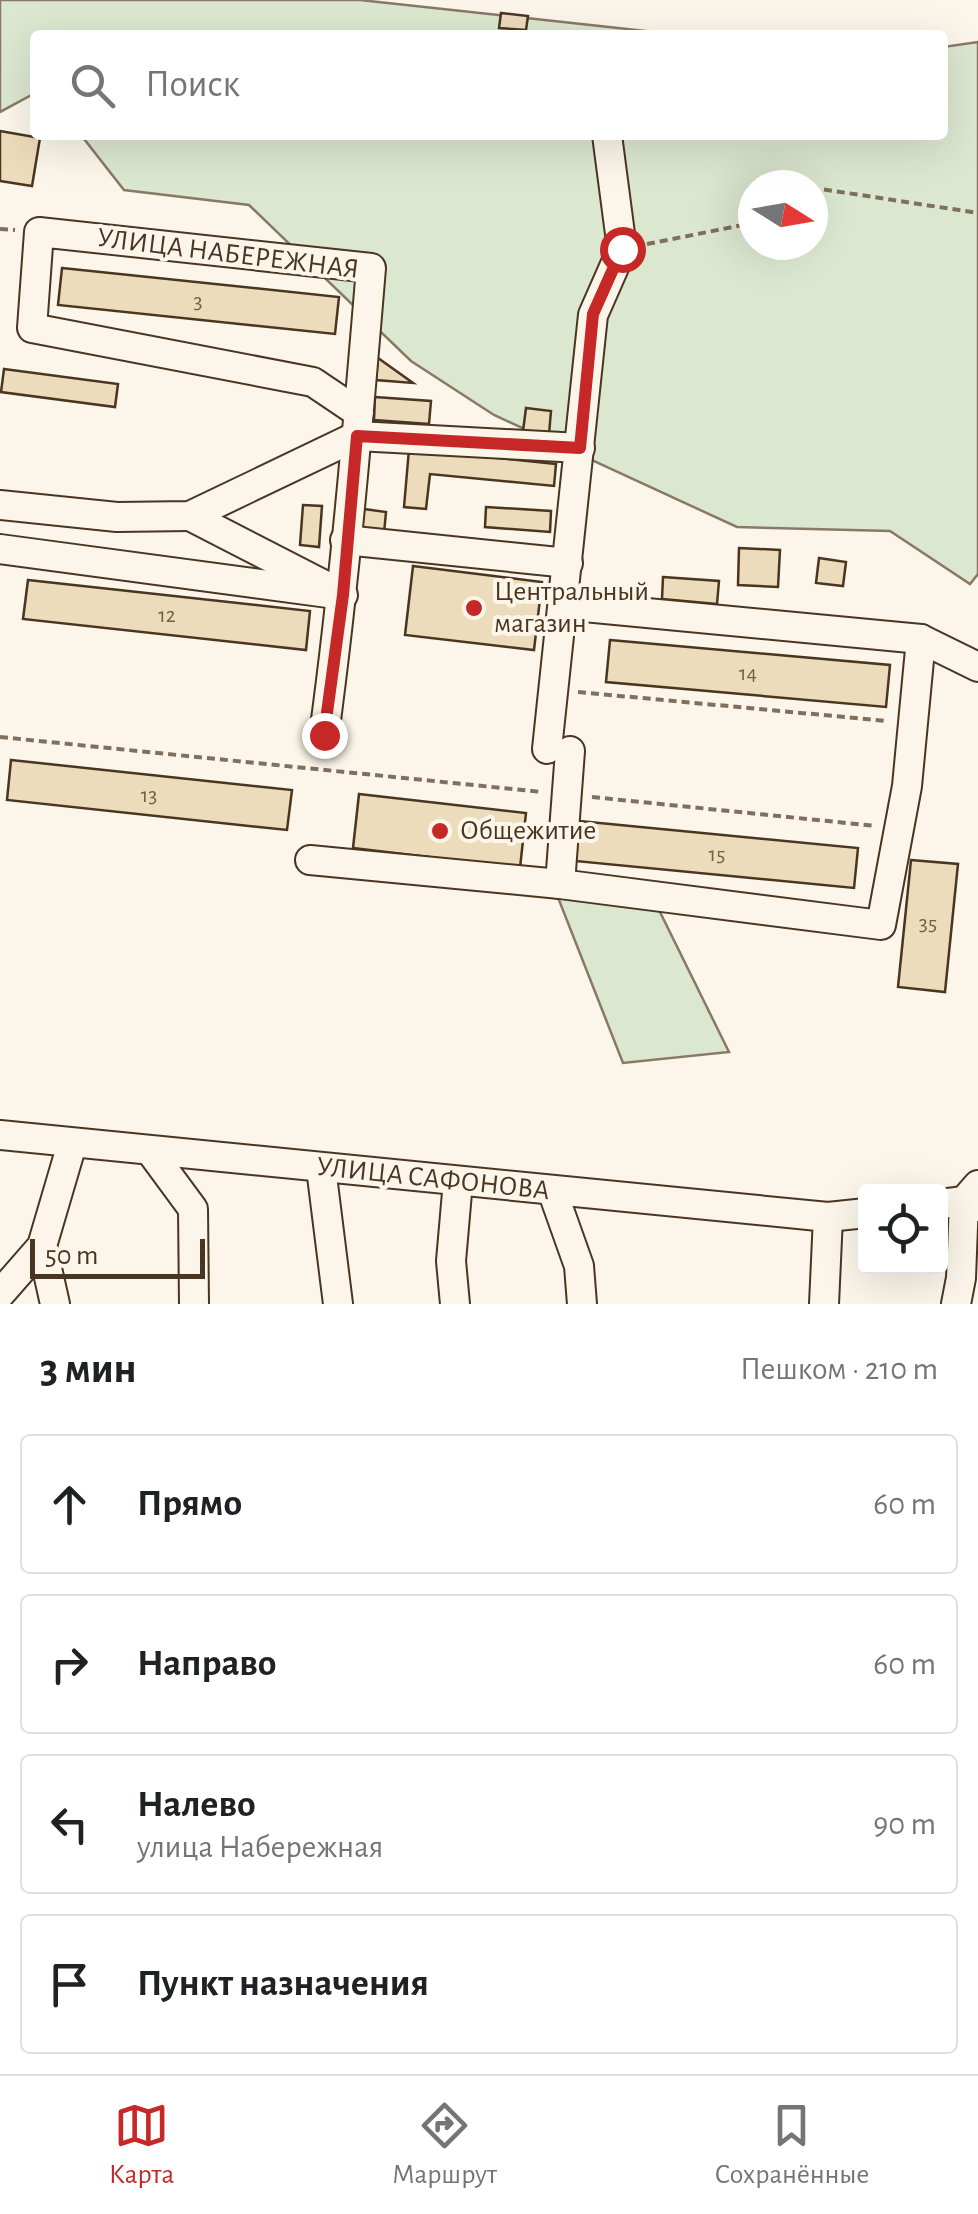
<!DOCTYPE html>
<html lang="ru">
<head>
<meta charset="utf-8">
<style>
	:root { --surface:#fff; --page:#f2f2f2; --text:#202124; --muted:#757577; --line:#e0e0e0; --accent:#c62828 }
	body { margin:0; font-family:"Alegreya Sans",sans-serif; background:var(--page); color:var(--text) }
	.controls { position:absolute; right:30px; bottom:30px; display:grid; overflow:hidden; border-radius:10px; box-shadow:0 10px 40px #0002 }
	.controls button { width:90px; height:90px; display:grid; place-items:center; padding:0; border:0; border-bottom:2px solid var(--line); background:var(--surface); color:var(--text); font:50px sans-serif }
	.compass { position:absolute; left:738px; top:170px; width:90px; height:90px; border-radius:50%; background:var(--surface); box-shadow:0 10px 40px #0002; rotate:101deg }
	.scale { position:absolute; left:30px; bottom:25px; width:175px; box-sizing:border-box; padding-left:10px; border:5px solid #4a3520; border-top:0; font-size:28px; line-height:35px; white-space:nowrap; color:#4a3520; -webkit-text-stroke:8px #fbf6e9; paint-order:stroke }
	.stop { position:absolute; width:30px; height:30px; margin:-22px; border:8px solid #c62828; border-radius:50%; background:#fff }
	.stop.end { background:#c62828; border-color:#fff; box-shadow:0 2px 10px #0008 }
	.list { margin:0; padding:0; list-style:none }
	h2 { display:flex; justify-content:space-between; align-items:center; height:130px; margin:0; padding:0 40px; font-size:42px }
	h2 small { font-size:32px; font-weight:400; color:var(--muted) }
	.list li { display:grid; grid-template-columns:65px 1fr auto; gap:30px; align-items:center; box-sizing:border-box; height:140px; margin:0 20px 20px; padding:0 20px; border:2px solid var(--line); border-radius:10px }
	.list b { display:block; font-size:38px; white-space:nowrap }
	.list p { margin:0; font-size:32px; white-space:nowrap; color:var(--muted) }
	.list em { font-size:32px; font-style:normal; color:var(--muted) }
	.icon { flex:none; width:55px; height:55px; fill:none; stroke:currentColor; stroke-width:2; stroke-linecap:round; stroke-linejoin:round }
	.map { position:relative; flex:none; width:978px; height:1304px; overflow:hidden }
	.search { position:absolute; background:var(--surface); box-shadow:0 10px 40px #0002; left:30px; right:30px; top:30px; height:110px; display:flex; align-items:center; gap:25px; box-sizing:border-box; padding:0 35px; border-radius:10px; color:var(--muted); font-size:38px }
	.sheet { height:770px; background:var(--surface) }
	nav { display:flex; justify-content:space-around; align-items:center; box-sizing:border-box; height:140px; border-top:2px solid var(--line); background:var(--surface); font-size:28px; color:var(--muted) }
	nav a { display:grid; justify-items:center; gap:5px }
	nav .on { color:var(--accent) }
	.map>svg:first-child { display:block }
	.green { fill:#dce7d0; stroke:#887966; stroke-width:2.5; fill-rule:evenodd }
	.building { fill:#ecdcbc; stroke:#4a3520; stroke-width:2.5 }
	.lines { fill:none; stroke-linecap:round; stroke-linejoin:round }
	.minor-casing { stroke:#4a3520; stroke-width:32 }
	.path { stroke:#7f6f5c; stroke-width:4; stroke-dasharray:8 5; stroke-linecap:butt }
	.minor { stroke:#fbf6e9; stroke-width:28 }
	.route { stroke:#c62828; stroke-width:12 }
	.poi-dot { fill:#c62828; stroke:#fbf6e9; stroke-width:4 }
	.labels { text-anchor:middle; dominant-baseline:central; stroke-width:8; stroke-linejoin:round; paint-order:stroke }
	.number-label { font-size:22px; fill:#725f47 }
	.street-label { font-size:28px; fill:#4a3520; stroke:#fbf6e9 }
	.poi-label { font-size:28px; fill:#4a3520; stroke:#fbf6e9; text-anchor:start }
</style>
</head>
<body>
<div class="map">
<svg width="978" height="1304" viewBox="0 0 978 1304">
	<rect width="100%" height="100%" fill="#fbf6e9"/>
	<g class="green">
		<path d="M0,0H360L682,35H35V93L0,112Z"/>
		<path d="M978,42V574L970,584L890,531L737,527L494,415L411,361L249,205L124,190L81,135H943V47ZM753,185H813V245H753Z"/>
		<path d="M557,895L655,902L729,1052L623,1063Z"/>
	</g>
	<g class="building">
		<path d="M501,13L528,16L526,30L499,28Z"/>
		<path d="M0,131L40,138L32,186L0,181Z"/>
		<path d="M62,268L339,297L335,334L58,305Z"/>
		<path d="M378,358L413,383L376,380Z"/>
		<path d="M4,369L118,384L115,407L1,392Z"/>
		<path d="M375,397L431,401L429,424L374,420Z"/>
		<path d="M526,408L551,411L549,434L523,431Z"/>
		<path d="M409,449L556,464L554,486L430,474L426,509L404,507Z"/>
		<path d="M303,505L322,506L319,547L300,545Z"/>
		<path d="M486,507L551,511L550,532L485,527Z"/>
		<path d="M364,509L386,512L384,533L362,530Z"/>
		<path d="M739,548L780,550L778,587L738,585Z"/>
		<path d="M819,558L846,562L843,586L816,583Z"/>
		<path d="M413,566L542,582L534,650L405,635Z"/>
		<path d="M663,577L719,581L717,604L662,599Z"/>
		<path d="M28,580L310,611L306,650L23,619Z"/>
		<path d="M610,640L890,665L886,707L606,682Z"/>
		<path d="M11,760L292,790L287,830L7,800Z"/>
		<path d="M359,794L526,813L520,868L353,848Z"/>
		<path d="M579,821L858,848L854,888L575,861Z"/>
		<path d="M911,860L958,864L945,992L898,987Z"/>
	</g>
	<g class="lines">
		<defs>
			<g id="minor">
				<path d="M0,505L117,517L190,516L357,436L580,448"/>
				<path d="M190,516L324,585"/>
				<path d="M345,540L568,563"/>
				<path d="M0,549L343,595"/>
				<path d="M921,639L978,667"/>
				<path d="M324,735C345,580 358,424 371,268L39,232L32,328L313,382L359,413"/>
				<path d="M547,749L593,315L622,249L607,135"/>
				<path d="M310,860L560,884L881,925L907,786L921,639L563,605"/>
				<path d="M560,884L570,751"/>
				<path d="M0,1135L828,1217L866,1213"/>
				<path d="M151,1152L193,1209L194,1304"/>
				<path d="M321,1168L338,1304"/>
				<path d="M552,1190L579,1266L582,1304"/>
				<path d="M940,1204L964,1201L978,1185"/>
				<path d="M42,1246L55,1304"/>
				<path d="M0,1294L42,1246L72,1144"/>
				<path d="M455,1304L451,1261L458,1181"/>
				<path d="M824,1304L828,1217"/>
				<path d="M956,1304L961,1278L964,1201L978,1207"/>
			</g>
		</defs>
		<use href="#minor" class="minor-casing"/>
		<g class="path">
			<path d="M813,195L821,189L978,213"/>
			<path d="M0,229L15,230"/>
			<path d="M647,244L753,223"/>
			<path d="M578,692L887,721"/>
			<path d="M0,737L542,792"/>
			<path d="M592,797L876,826"/>
		</g>
		<use href="#minor" class="minor"/>
	</g>
	<g class="lines">
		<path class="route" d="M324,735L343,595L357,436L580,448L593,314L622,249"/>
	</g>
	<g class="poi-dot">
		<circle cx="474" cy="608" r="10"/>
		<circle cx="440" cy="831" r="10"/>
	</g>
	<g class="labels">
		<g class="number-label">
			<text x="198" y="301">3</text>
			<text x="167" y="615">12</text>
			<text x="748" y="673">14</text>
			<text x="149" y="795">13</text>
			<text x="717" y="854">15</text>
			<text x="928" y="923">35</text>
		</g>
		<g class="street-label">
			<text transform="translate(228 254) rotate(7)">УЛИЦА НАБЕРЕЖНАЯ</text>
			<text transform="translate(433 1179) rotate(6)">УЛИЦА САФОНОВА</text>
		</g>
		<g class="poi-label">
			<text x="494" y="592">Центральный<tspan x="494" dy="32">магазин</tspan></text>
			<text x="460" y="831">Общежитие</text>
		</g>
	</g>
</svg>
<div class="controls">
<button><svg class="icon" aria-label="locate" viewBox="0 0 24 24"><circle cx="12" cy="12" r="6"/><path d="M12 2v4M12 18v4M2 12h4M18 12h4"/></svg></button>
</div>
<svg class="compass" viewBox="-18 -18 36 36"><path d="M0-13l5 13h-10z" fill="#e53935"/><path d="M0 13l5-13h-10z" fill="#757577"/></svg>
<div class="scale">50 m</div>
<div class="stop" style="left:622px;top:249px"></div>
<div class="stop end" style="left:324px;top:735px"></div>
<div class="search"><svg class="icon" aria-label="search" viewBox="0 0 24 24"><circle cx="10" cy="10" r="6"/><path d="M15 15l6 6"/></svg>Поиск</div>
</div>
<section class="sheet">
<h2>3 мин<small>Пешком · 210 m</small></h2>
<ul class="list">
<li><svg class="icon" aria-label="ahead" viewBox="0 0 24 24"><path d="M12 20V5M6 11l6-6 6 6"/></svg><div><b>Прямо</b></div><em>60 m</em></li>
<li><svg class="icon" aria-label="right" viewBox="0 0 24 24"><path d="M7 20v-9h11M14 6l5 5-5 5"/></svg><div><b>Направо</b></div><em>60 m</em></li>
<li><svg class="icon" aria-label="left" viewBox="0 0 24 24"><path d="M17 20v-9H6M10 6l-5 5 5 5"/></svg><div><b>Налево</b><p>улица Набережная</p></div><em>90 m</em></li>
<li><svg class="icon" aria-label="arrive" viewBox="0 0 24 24"><path d="M6 21V4h12l-3 4 3 4H6"/></svg><div><b>Пункт назначения</b></div></li>
</ul>
</section>
<nav>
<a class="on"><svg class="icon" aria-label="map" viewBox="0 0 24 24"><path d="M3 6l6-2 6 2 6-2v14l-6 2-6-2-6 2zM9 4v14M15 6v14"/></svg>Карта</a>
<a><svg class="icon" aria-label="directions" viewBox="0 0 24 24"><path d="M12 3l9 9-9 9-9-9zM9 14v-3h6M13 9l2 2-2 2"/></svg>Маршрут</a>
<a><svg class="icon" aria-label="saved" viewBox="0 0 24 24"><path d="M7 4h10v16l-5-4-5 4z"/></svg>Сохранённые</a>
</nav>
</body>
</html>
